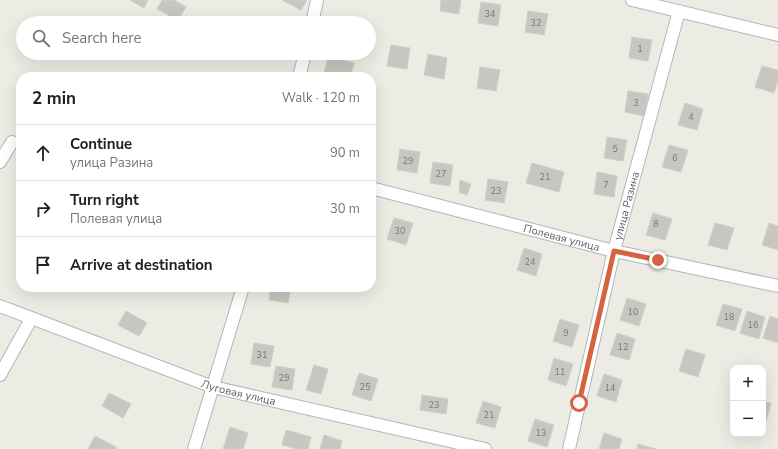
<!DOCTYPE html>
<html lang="en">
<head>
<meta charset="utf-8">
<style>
	:root { --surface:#fff; --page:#f2f2f2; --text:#202124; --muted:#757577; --line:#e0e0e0 }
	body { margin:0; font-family:"Nunito Sans",sans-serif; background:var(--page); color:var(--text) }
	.controls { position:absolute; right:12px; bottom:12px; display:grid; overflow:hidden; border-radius:8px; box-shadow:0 4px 16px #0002 }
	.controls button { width:36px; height:36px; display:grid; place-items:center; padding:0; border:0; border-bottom:1px solid var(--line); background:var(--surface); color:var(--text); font:20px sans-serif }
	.stop { position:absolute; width:12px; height:12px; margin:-9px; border:3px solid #d56342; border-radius:50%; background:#fff }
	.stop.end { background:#d56342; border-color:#fff; box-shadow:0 1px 4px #0008 }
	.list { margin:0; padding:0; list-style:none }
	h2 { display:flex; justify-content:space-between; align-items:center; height:52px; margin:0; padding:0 16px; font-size:17px }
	h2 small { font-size:13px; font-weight:400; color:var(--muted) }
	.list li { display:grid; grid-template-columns:26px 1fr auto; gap:12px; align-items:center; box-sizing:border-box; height:56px; padding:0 16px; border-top:1px solid var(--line) }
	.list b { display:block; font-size:15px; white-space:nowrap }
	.list p { margin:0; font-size:13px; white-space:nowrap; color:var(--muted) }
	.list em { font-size:13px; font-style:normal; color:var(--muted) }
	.icon { flex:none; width:22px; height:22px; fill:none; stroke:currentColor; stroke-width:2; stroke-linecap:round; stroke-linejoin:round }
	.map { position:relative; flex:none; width:778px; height:449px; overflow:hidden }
	.search { position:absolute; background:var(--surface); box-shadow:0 4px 16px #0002; left:16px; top:16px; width:360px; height:44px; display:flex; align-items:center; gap:10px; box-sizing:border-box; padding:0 14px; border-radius:22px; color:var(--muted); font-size:15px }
	.panel { position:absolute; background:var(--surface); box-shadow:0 4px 16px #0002; left:16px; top:72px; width:360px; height:220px; border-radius:16px }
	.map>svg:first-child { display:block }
	.building { fill:#c8c6c1; stroke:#d1cfc3 }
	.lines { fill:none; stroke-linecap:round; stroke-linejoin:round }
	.minor-casing { stroke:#b4b5ba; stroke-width:14 }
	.minor { stroke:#fff; stroke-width:12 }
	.route { stroke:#d56342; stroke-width:5 }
	.labels { text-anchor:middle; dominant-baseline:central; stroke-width:3.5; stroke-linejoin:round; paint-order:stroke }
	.number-label { font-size:9px; fill:#77787a }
	.street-label { font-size:11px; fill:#5c5e63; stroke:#fff }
</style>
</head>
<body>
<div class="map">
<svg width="778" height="449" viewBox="0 0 778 449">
	<rect width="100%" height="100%" fill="#edece4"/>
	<g class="building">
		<path d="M130,0H148L144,8Z"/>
		<path d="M162,0H174L186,7L178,20L157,9Z"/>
		<path d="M282,0H307L301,10Z"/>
		<path d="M441,0H461L459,14L440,11Z"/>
		<path d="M481,2L501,5L498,26L478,23Z"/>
		<path d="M528,11L548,14L544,35L525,32Z"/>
		<path d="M632,37L652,40L648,61L629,58Z"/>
		<path d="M391,45L410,48L407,69L387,66Z"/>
		<path d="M428,54L447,58L444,79L424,75Z"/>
		<path d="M328,57L354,63L350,77H323Z"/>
		<path d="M762,66L778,70V81L774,93L755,87Z"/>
		<path d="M480,67L500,70L496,91L477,88Z"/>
		<path d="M628,91L648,94L644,116L625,112Z"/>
		<path d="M685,103L703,109L697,130L678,125Z"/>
		<path d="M607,137L627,140L623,161L604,158Z"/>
		<path d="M669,145L688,150L681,172L662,167Z"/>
		<path d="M400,149L420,152L417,173L397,170Z"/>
		<path d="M433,162L453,165L450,186L430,183Z"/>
		<path d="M532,163L564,172L559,192L526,183Z"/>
		<path d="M597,172L617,176L614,197L594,194Z"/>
		<path d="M488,179L508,182L504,203L485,200Z"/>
		<path d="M460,180L471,184L467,195L459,192Z"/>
		<path d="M653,213L672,219L665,240L646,235Z"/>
		<path d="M394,218L413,223L406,245L387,239Z"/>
		<path d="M715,223L734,228L727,250L708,245Z"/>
		<path d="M769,223L778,226V250L762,245Z"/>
		<path d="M524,248L542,254L536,276L517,270Z"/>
		<path d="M271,287H291L288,303L269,300Z"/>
		<path d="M627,298L646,304L639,326L620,320Z"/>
		<path d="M723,304L742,309L735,331L716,325Z"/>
		<path d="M126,311L147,323L139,336L118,325Z"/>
		<path d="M747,311L765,317L759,339L740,333Z"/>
		<path d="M770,316L778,319V343L763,338Z"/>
		<path d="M560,319L579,325L572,347L553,341Z"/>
		<path d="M617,333L635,339L629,360L610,355Z"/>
		<path d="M254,343L274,346L270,367L251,364Z"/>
		<path d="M686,349L705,355L698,377L679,371Z"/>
		<path d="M554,358L573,364L566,386L548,380Z"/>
		<path d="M314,365L328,369L321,394L306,390Z"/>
		<path d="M276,366L295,369L292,390L272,387Z"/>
		<path d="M359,373L378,379L371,401L352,395Z"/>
		<path d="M604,374L622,380L616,402L597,396Z"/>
		<path d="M109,393L131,404L123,418L102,406Z"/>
		<path d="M422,395L448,399L446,414L420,410Z"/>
		<path d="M483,401L501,407L495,428L476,423Z"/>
		<path d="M763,401L771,403L765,425H763Z"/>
		<path d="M535,419L554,425L547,447L528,441Z"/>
		<path d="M230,427L248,433L243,449H223Z"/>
		<path d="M286,430L311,437L308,449H297L282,445Z"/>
		<path d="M604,433L622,439L619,449H599Z"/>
		<path d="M324,435L342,441L340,449H320Z"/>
		<path d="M95,436L116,447V449H88Z"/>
		<path d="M638,444L656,449H637Z"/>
	</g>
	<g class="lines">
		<defs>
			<g id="minor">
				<path d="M632,0L778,35"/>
				<path d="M312,23L317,0"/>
				<path d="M299,77L305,53"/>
				<path d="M0,162L12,142"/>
				<path id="s1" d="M371,188L614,251L778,286"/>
				<path id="s2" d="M0,306L213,387L485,449"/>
				<path d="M0,375L31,319"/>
				<path d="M194,449L243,287"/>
				<path id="s3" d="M569,449L614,251L679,11"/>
			</g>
		</defs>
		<use href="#minor" class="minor-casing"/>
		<use href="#minor" class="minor"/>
	</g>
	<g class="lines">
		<path class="route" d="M579,403L614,251L658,260"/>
	</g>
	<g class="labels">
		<g class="number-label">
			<text x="490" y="14">34</text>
			<text x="536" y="23">32</text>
			<text x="640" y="49">1</text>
			<text x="636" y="103">3</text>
			<text x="691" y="117">4</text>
			<text x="615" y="149">5</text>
			<text x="675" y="158">6</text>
			<text x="408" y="161">29</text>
			<text x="441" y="174">27</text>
			<text x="545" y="177">21</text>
			<text x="606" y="185">7</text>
			<text x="496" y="191">23</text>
			<text x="656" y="224">8</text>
			<text x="400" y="231">30</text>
			<text x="530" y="262">24</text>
			<text x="633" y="312">10</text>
			<text x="729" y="317">18</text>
			<text x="753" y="325">16</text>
			<text x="566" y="333">9</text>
			<text x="623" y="347">12</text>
			<text x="262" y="355">31</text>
			<text x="560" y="372">11</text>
			<text x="284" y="378">29</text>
			<text x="365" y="387">25</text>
			<text x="610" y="388">14</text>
			<text x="434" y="405">23</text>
			<text x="489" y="415">21</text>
			<text x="541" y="433">13</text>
		</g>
		<g class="street-label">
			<text stroke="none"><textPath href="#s3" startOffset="250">улица Разина</textPath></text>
			<text stroke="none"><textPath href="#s1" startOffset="197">Полевая улица</textPath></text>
			<text stroke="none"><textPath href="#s2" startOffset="254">Луговая улица</textPath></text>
		</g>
	</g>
</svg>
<div class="controls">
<button>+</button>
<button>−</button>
</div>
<div class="stop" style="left:579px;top:403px"></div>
<div class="stop end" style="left:658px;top:260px"></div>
<div class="search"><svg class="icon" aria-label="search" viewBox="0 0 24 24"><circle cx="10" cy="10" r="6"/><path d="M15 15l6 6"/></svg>Search here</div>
<section class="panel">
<h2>2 min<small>Walk · 120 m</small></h2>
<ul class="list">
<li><svg class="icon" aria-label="ahead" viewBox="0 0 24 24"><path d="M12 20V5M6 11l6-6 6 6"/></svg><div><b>Continue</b><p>улица Разина</p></div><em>90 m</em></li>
<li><svg class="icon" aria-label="right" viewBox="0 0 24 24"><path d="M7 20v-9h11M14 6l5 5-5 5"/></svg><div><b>Turn right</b><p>Полевая улица</p></div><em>30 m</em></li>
<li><svg class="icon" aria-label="arrive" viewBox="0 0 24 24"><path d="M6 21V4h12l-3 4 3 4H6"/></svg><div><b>Arrive at destination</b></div></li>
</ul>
</section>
</div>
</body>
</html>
